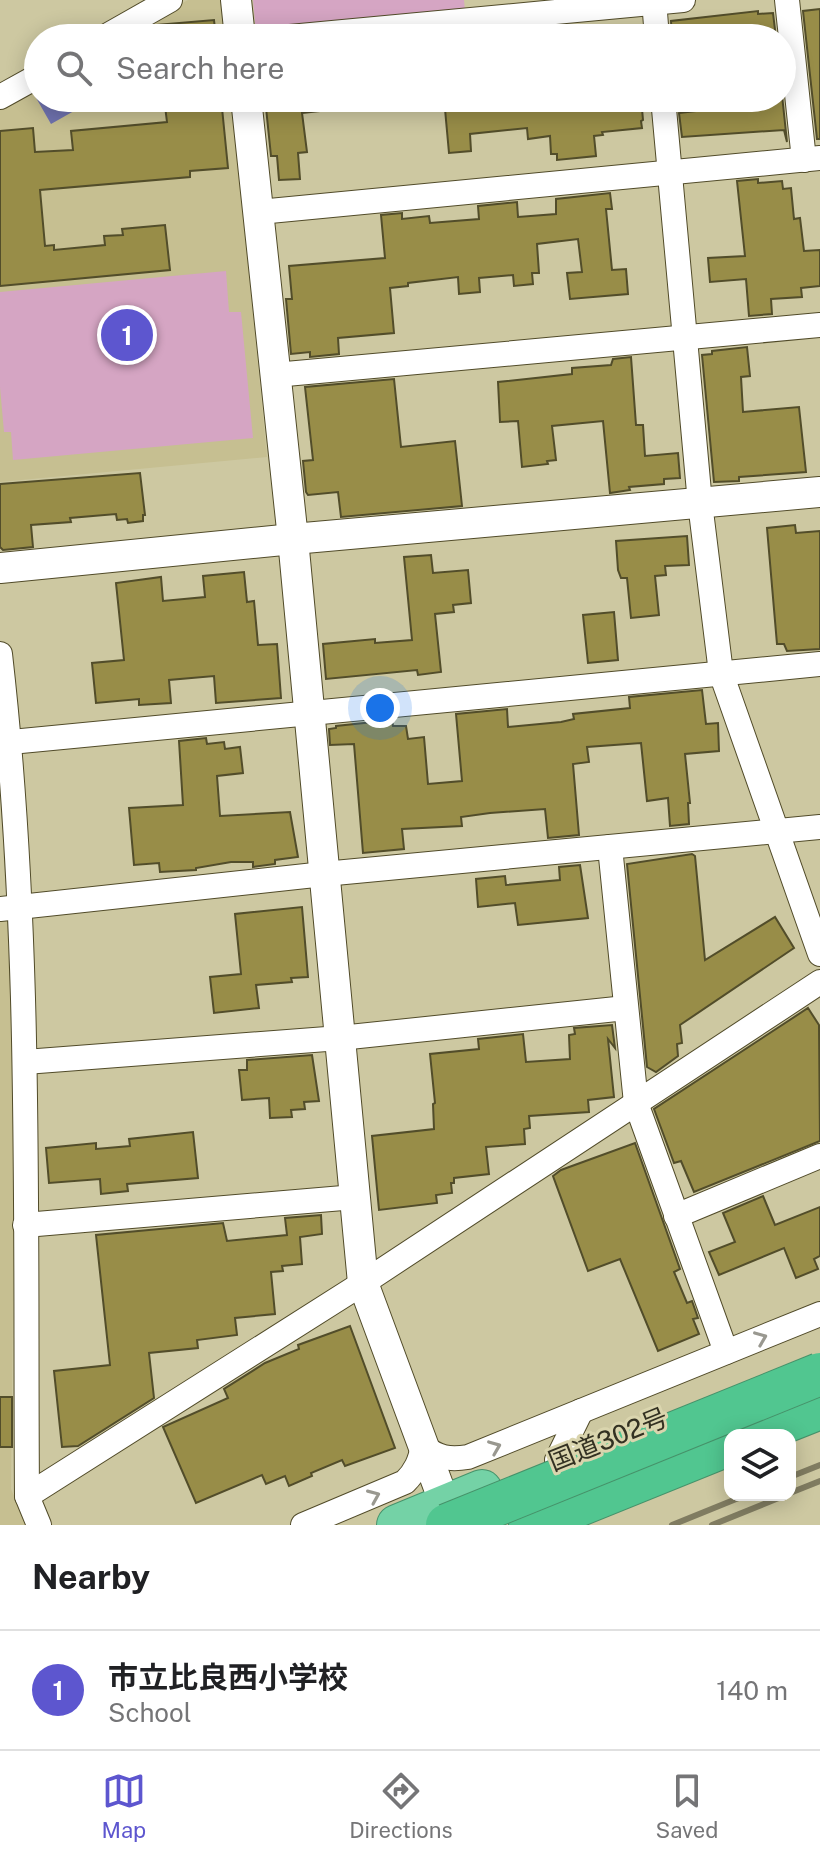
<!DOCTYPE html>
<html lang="en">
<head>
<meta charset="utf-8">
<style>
	:root { --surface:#fff; --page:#f6f6f6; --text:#202124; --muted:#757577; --line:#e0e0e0; --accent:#5d56cf }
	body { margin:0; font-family:"Public Sans","Noto Sans JP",sans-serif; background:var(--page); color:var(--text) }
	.controls { position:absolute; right:24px; bottom:24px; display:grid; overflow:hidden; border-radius:16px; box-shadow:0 4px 20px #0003 }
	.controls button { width:72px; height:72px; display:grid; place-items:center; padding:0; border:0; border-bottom:2px solid var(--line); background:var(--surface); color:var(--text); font:40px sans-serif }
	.you { position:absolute; left:380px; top:708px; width:28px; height:28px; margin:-20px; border:6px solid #fff; border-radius:50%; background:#1a73e8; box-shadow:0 0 0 12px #1a73e833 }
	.badge { display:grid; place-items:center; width:52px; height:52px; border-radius:50%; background:var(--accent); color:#fff; font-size:26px; font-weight:700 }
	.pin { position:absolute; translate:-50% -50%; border:4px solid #fff; box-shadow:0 2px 8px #0006 }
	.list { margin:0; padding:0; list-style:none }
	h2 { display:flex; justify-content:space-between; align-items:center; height:104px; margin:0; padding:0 32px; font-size:34px }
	h2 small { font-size:26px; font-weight:400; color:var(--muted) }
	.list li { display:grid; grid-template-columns:52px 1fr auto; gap:24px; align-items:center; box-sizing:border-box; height:120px; padding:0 32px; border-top:2px solid var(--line) }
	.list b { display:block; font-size:30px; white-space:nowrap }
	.list p { margin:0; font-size:26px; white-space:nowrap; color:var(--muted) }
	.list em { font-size:26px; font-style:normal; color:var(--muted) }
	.icon { flex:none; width:44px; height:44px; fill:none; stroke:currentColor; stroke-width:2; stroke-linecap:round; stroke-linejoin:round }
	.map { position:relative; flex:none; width:820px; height:1525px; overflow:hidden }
	.search { position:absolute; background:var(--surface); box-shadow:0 4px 20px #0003; left:24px; right:24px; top:24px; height:88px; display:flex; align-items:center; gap:20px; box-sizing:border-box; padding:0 28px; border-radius:44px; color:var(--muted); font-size:30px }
	.sheet { height:224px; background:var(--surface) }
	nav { display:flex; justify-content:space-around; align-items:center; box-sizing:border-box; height:112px; border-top:2px solid var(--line); background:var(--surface); font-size:22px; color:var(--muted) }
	nav a { display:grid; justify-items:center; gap:4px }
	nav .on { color:var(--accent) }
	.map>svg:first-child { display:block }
	.built { fill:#c6bf91 }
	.green { fill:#d5a5c3 }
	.water { fill:#6e71ad }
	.building { fill:#988d48; stroke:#524d2a; stroke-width:2 }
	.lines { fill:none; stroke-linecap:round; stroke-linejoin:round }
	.minor-casing { stroke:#514b29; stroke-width:26 }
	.tertiary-casing { stroke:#514b29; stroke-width:32 }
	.trunk-casing { stroke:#46926a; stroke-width:42 }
	.motorway-casing { stroke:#46926a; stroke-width:44 }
	.minor { stroke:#fff; stroke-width:24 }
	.tertiary { stroke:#fff; stroke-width:30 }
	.trunk { stroke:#74d2a6; stroke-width:40 }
	.motorway { stroke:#51c690; stroke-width:42 }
	.rail { stroke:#807c61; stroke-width:6 }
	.motorway-bridge-casing { stroke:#46926a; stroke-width:44; stroke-linecap:butt }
	.motorway-bridge { stroke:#51c690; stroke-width:42 }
	.oneway { stroke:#999890 }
	.labels { text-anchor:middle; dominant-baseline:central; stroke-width:6; stroke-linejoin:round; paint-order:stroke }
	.street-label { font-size:26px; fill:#333122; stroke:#dad5ae }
</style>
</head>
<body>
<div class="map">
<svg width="820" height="1525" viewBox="0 0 820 1525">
	<rect width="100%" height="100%" fill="#cdc8a1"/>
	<g class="built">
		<path d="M188,0H224L227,38H120Z"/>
		<path d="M38,83V98H232L267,457L0,482V105Z"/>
		<path d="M0,913L12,926L14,1198L11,1489L26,1525H0Z"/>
	</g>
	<g class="green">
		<path d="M253,0H464L465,11L256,33Z"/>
		<path d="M226,271L229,312H241L253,438L13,460L11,432H4L0,387V292Z"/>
	</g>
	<path class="water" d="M38,95V98H97L51,124L35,96Z"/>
	<g class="building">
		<path d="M820,9V139H817L803,11Z"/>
		<path d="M758,11V14L773,13L776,38H672L671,21Z"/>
		<path d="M214,20L216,38H153V27L156,25Z"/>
		<path d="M782,95L787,142L784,130L682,137L679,113L721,108L720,98H782Z"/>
		<path d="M164,98H221L228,168L190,171V177L40,190L45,246L54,245V250L105,245L104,236L123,235L122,229L165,225L170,270L0,286V131L33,128L35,152L73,150L71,131L167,122Z"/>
		<path d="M265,98H337V109L302,113L307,152L298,153L300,179L279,180L277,156H271Z"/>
		<path d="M444,98H494L495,104L547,98H641L643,120L641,121L642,128L602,132L603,135L594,136L596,156L557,160V154H551L550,136L528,139L527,128L470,134L471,151L449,153Z"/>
		<path d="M758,179V183L782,181L783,189L791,188L794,219L800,218L804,251L820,250V286L801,288L802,297L771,299L772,314L749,316L746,279L710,282L708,258L745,256L737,181Z"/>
		<path d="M610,193L612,209H606L612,270L626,269L628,294L570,299L567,273L582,272L578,239L537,244L539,273H532L533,284L514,286L513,275L479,278L480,292L459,294L458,277L408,283V286L390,288L394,333L338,338L339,354L310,357V352L291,354L286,299H292L289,266L385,258L381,215L402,213V219L429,216L430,223L479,219L478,206L517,202L518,217L556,214V199Z"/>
		<path d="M747,347L750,376L741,377L743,412L799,407L806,472L739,477V481L714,482L702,355L712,354V351Z"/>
		<path d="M631,357L636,425H643L645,456L678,453L680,478L664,479V484L629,487L630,490L610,493L603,421L552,426L556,460L547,461L548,464L522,467L518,421L500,422L498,382L572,374V368L611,365L613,359Z"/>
		<path d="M394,379L401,447L455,441L462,506L341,517L338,492L308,495L306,492L303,461L313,460L305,387Z"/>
		<path d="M140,473L145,515H143V521L128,523L127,519L117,520L116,514L70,518L71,522L31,525L33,547L3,550L0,547V484Z"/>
		<path d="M795,525L796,533L820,531V649L787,651L784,644H777L767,528Z"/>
		<path d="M687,536L689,565L665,566L666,575L655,576L659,615L631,618L627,578H621L618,570L616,541Z"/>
		<path d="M431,555L433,573L468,570L471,603L453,605L454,612L435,614L441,672L418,675L417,670L326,679L323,644L375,639V643L412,640L404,557Z"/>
		<path d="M244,572L247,602L254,601L258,645L277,644L281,698L216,703L214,676L169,680L171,703L139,705V699L96,703L92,663L124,660L116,583L161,577L163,601L205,597L203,576Z"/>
		<path d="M614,612L618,660L588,663L583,615Z"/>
		<path d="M702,690L706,724L718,723L719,751L685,754L690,803H688L689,824L670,826L668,798L647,801L641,743L587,747L589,762L573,764L579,835L548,838L545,809L490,813L461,817L462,826L402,829L404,849L363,853L354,744L330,745L329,729L336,728V726L392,720L393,726H406L408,739L424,737L428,784L462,781L456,714L507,709L508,727L561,722L574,719L573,714L630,708L629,697Z"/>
		<path d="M206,738L207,744L224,742L225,749L240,747L243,773L217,776L220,816L290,812L298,857L275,860V864L253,867V862H231L196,868V870L160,872L159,863L134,865L129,808L183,805L179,741Z"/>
		<path d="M692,854L695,856L705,960L775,917L794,948L680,1025L682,1043L677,1044L678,1056L656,1072L647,1067L627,864Z"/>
		<path d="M580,865L588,918L518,925L515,903L478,907L476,879L505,876L506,885L560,880L559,867Z"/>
		<path d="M302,907L308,977L291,978L292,982L256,985L259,1008L214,1013L210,977L241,974L235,914Z"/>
		<path d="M808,1008L819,1025L820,1141L694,1192L681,1161L674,1163L654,1109Z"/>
		<path d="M612,1025L615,1048L608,1039L614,1097L588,1100L589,1112L529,1116L530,1128L524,1129L525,1144L486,1147L489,1174L454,1178V1183H451L452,1193L436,1195L437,1203L379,1210L372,1136L434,1129L433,1104L435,1103L430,1054L479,1049L478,1039L523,1034L526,1062L570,1059L569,1035L575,1034L574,1028Z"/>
		<path d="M312,1055L319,1101L304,1102L305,1109L291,1110L292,1117L270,1118L269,1098L242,1100L239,1070H247V1060Z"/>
		<path d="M193,1132L198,1178L127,1184L128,1191L101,1194L100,1179L49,1183L46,1148L96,1143V1149L130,1146L129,1139Z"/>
		<path d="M635,1143L680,1269L674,1272L687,1303L692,1301L698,1318L693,1319L699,1334L658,1351L620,1259L588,1271L553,1176L561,1170Z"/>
		<path d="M763,1196L775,1225L820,1207V1256L814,1259L818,1269L796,1278L784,1248L719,1275L709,1252L735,1242L723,1213Z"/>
		<path d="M321,1215L322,1234L300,1237L302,1264L282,1266L283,1271L271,1272L275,1314L235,1318L237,1335L197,1340L198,1348L149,1353L154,1398L78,1446L62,1447L54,1371L110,1365L96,1235L223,1223L227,1241L287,1235L285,1218Z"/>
		<path d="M350,1326L395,1448L345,1466L342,1460L311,1473L312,1476L289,1486L285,1476L266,1484L262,1475L196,1503L163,1427L228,1398L224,1389L265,1363L299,1349L298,1345Z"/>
		<rect x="0" y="1397" width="12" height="50"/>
	</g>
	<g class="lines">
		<defs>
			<g id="minor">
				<path d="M654,0L657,38"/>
				<path d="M787,0L804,160"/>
				<path d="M103,38L170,0"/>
				<path d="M279,38L683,0"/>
				<path d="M0,97L38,76"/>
				<path d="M663,98L700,503L721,673L820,954"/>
				<path d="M259,212L820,158"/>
				<path d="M275,375L820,325"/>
				<path d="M0,654C32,933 25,1216 27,1496L39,1525"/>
				<path d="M0,743L820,664"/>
				<path d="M610,847L636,1103L726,1352"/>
				<path d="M0,909L324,874L820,827"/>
				<path d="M25,1062L340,1038L626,1008"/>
				<path d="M676,1216L820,1156"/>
				<path d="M25,1225L355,1197"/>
				<path d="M557,1460L581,1411"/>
				<path d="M27,1496L363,1283L820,982"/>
				<path d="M303,1525L405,1482C416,1471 420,1461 423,1446C438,1458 449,1460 468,1457L820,1314"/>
			</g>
			<g id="tertiary">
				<path d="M236,0L240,38"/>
				<path d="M246,98L293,539L363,1283L452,1523"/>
				<path d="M0,568L293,539L820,492"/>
			</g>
			<path id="trunk" d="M397,1525L482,1490"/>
			<g id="motorway">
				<path d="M752,1435L820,1408"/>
				<path d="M530,1525L730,1444"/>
			</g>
		</defs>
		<use href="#minor" class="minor-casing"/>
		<use href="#tertiary" class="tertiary-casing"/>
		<use href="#trunk" class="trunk-casing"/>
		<use href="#motorway" class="motorway-casing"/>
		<use href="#minor" class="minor"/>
		<use href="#tertiary" class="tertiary"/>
		<use href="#trunk" class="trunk"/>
		<use href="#motorway" class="motorway"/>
		<g class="rail">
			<path d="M790,1477L820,1465"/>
			<path d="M790,1493L820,1481"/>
			<path d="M672,1525L746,1495"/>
			<path d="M712,1525L786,1495"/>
		</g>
		<defs>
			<path id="motorway-bridge" d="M447,1525L820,1374"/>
		</defs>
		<use href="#motorway-bridge" class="motorway-bridge-casing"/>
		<use href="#motorway-bridge" class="motorway-bridge"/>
	</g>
	<defs><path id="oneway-chevron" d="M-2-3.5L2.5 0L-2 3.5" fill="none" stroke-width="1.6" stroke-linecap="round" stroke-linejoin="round" transform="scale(2)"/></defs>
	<g class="oneway">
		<use href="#oneway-chevron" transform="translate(761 1338) rotate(-22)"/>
		<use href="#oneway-chevron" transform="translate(495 1447) rotate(-22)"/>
		<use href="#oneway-chevron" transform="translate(374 1496) rotate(-23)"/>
	</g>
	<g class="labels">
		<g class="street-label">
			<text transform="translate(608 1439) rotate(-22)">国道302号</text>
		</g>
	</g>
</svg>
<div class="controls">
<button><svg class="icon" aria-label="layers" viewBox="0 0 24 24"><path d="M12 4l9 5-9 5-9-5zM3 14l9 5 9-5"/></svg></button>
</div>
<div class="you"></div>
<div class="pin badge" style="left:127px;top:335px">1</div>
<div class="search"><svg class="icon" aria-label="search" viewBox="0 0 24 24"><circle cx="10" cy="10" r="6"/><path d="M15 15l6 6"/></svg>Search here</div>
</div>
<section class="sheet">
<h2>Nearby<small></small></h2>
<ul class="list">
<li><span class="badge">1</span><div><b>市立比良西小学校</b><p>School</p></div><em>140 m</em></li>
</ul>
</section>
<nav>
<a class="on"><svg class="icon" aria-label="map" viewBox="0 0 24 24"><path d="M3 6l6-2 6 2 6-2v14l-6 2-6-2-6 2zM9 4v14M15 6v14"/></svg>Map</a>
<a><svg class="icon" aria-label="directions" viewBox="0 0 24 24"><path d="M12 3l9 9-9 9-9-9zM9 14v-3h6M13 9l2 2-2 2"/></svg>Directions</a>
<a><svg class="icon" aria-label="saved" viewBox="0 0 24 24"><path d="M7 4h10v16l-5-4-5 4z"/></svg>Saved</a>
</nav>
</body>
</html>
